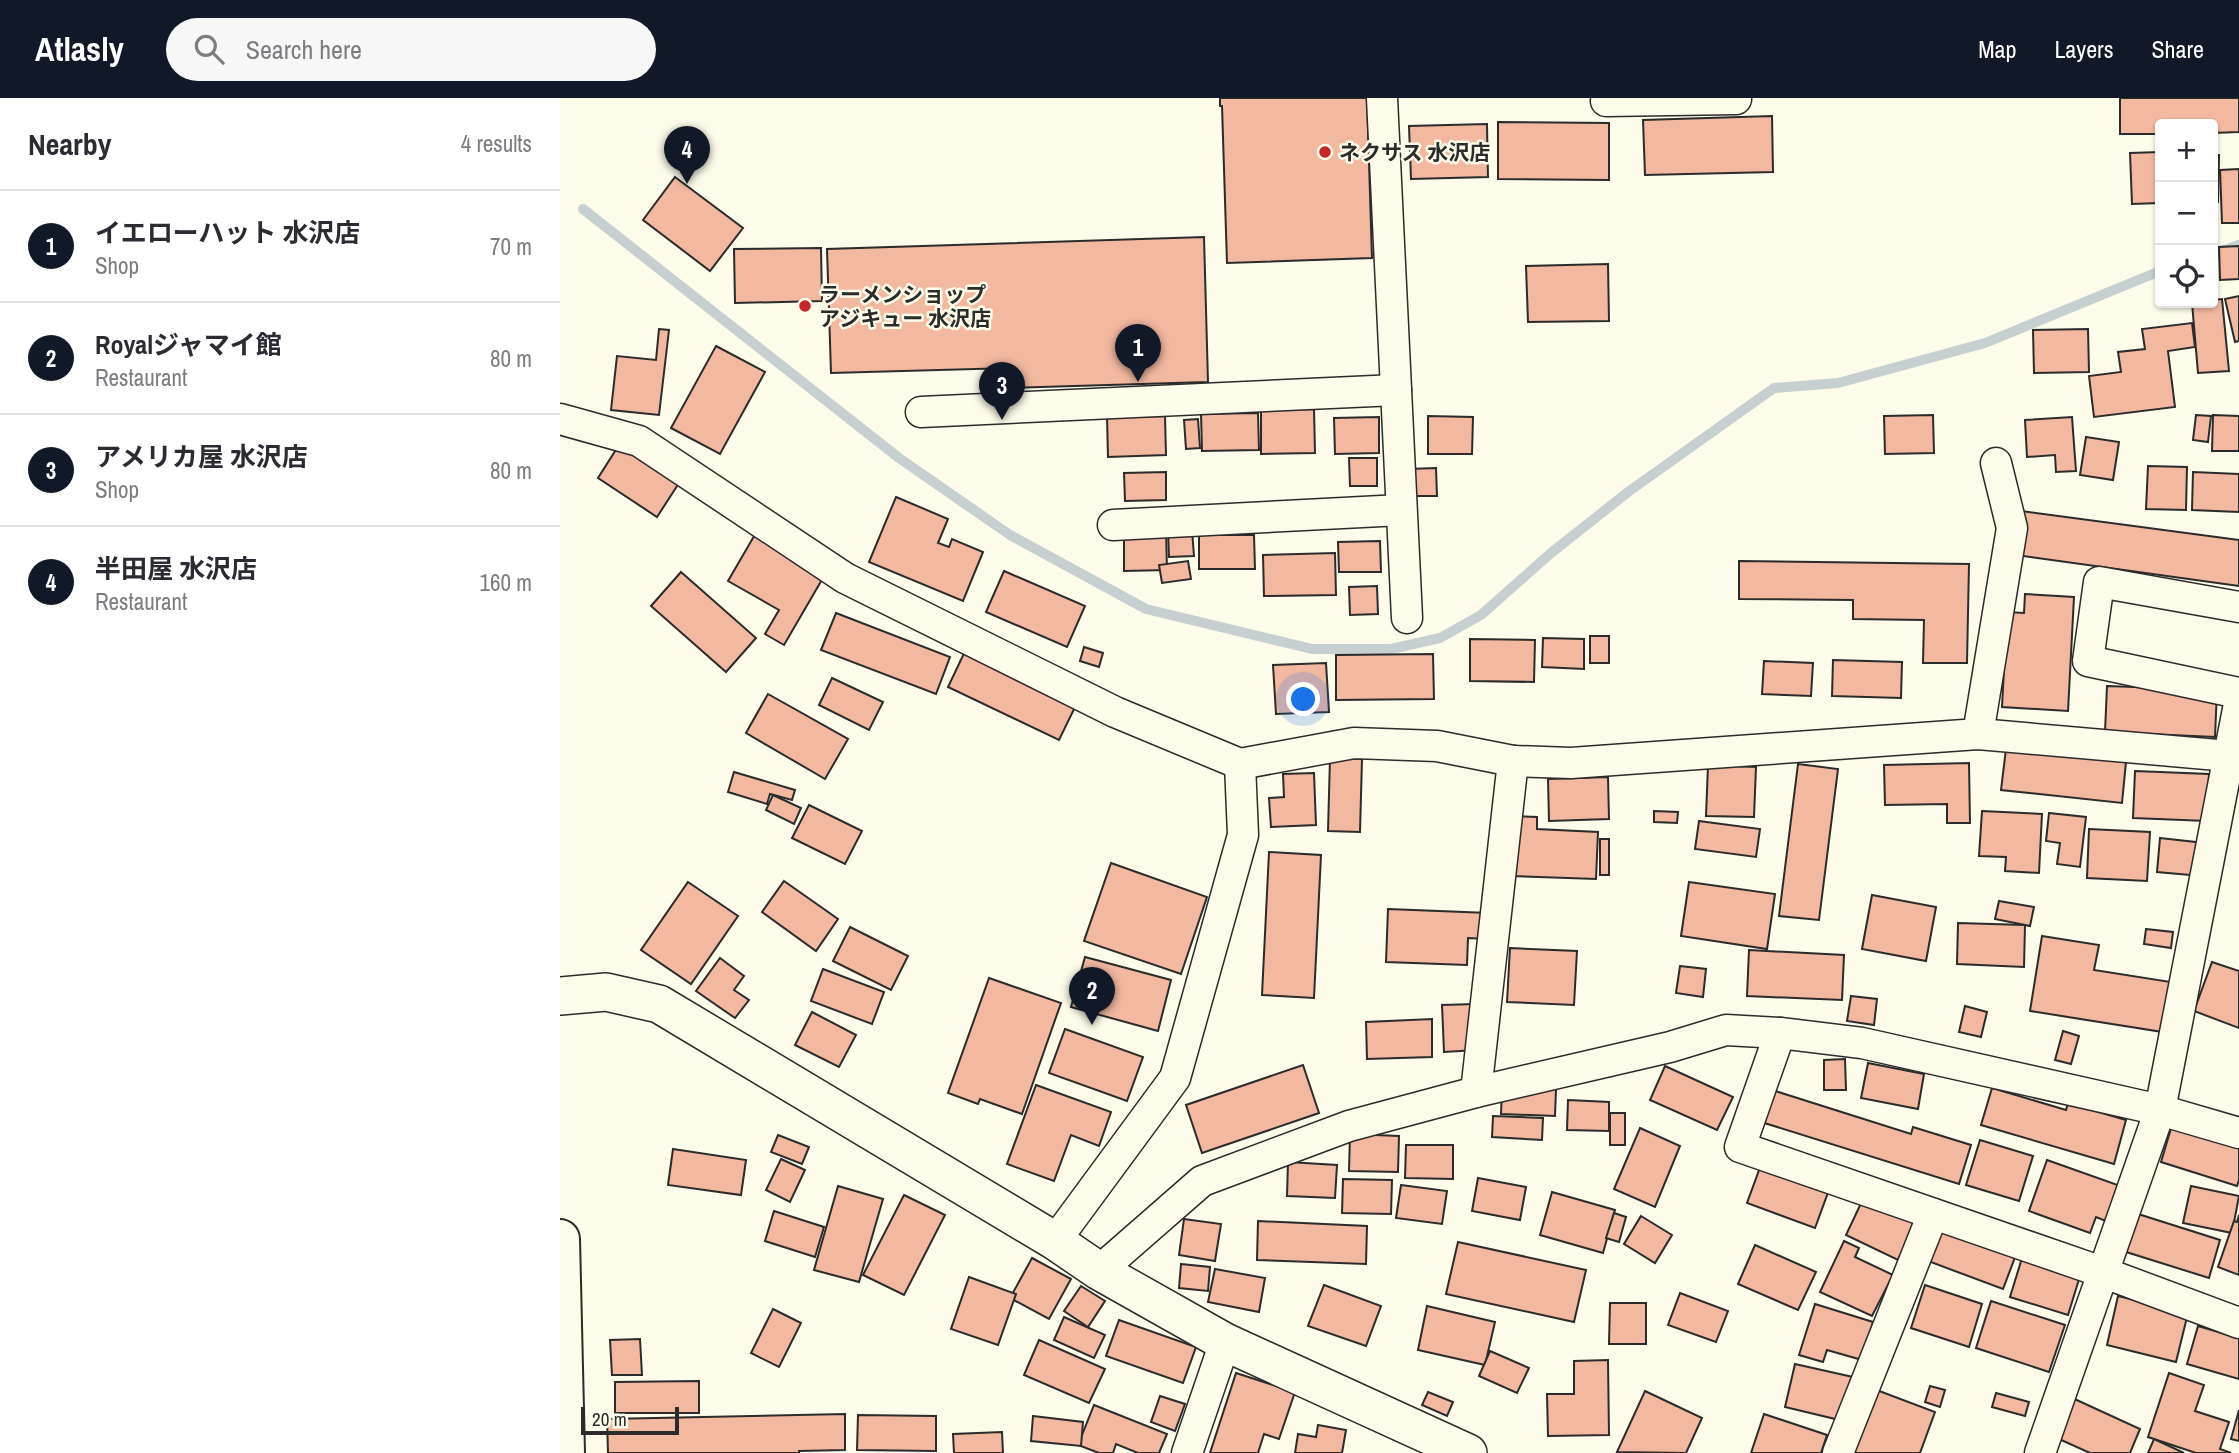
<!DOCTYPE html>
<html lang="en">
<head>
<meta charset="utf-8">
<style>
	:root { --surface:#fff; --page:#f7f7f7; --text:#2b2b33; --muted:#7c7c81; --line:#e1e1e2; --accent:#111827 }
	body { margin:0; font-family:"Archivo Narrow","Noto Sans JP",sans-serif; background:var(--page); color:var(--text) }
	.controls { position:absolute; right:21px; top:21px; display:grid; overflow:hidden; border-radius:7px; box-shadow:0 2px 5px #0004 }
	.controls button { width:63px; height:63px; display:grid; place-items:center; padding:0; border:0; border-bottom:2px solid var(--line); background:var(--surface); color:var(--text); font:35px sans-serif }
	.scale { position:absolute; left:21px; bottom:18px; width:98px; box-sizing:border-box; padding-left:7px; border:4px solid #2b2b2b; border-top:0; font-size:19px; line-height:24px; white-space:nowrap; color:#2b2b2b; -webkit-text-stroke:5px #fdfbea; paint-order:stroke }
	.you { position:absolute; left:744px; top:602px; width:24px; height:24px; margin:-18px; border:5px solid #fff; border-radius:50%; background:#1a73e8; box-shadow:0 0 0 10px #1a73e833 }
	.badge { display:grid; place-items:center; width:46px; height:46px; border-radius:50%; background:var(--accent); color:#fff; font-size:23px; font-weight:700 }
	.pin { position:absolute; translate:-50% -58px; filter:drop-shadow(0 2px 4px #0008) }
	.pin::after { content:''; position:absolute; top:37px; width:24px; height:21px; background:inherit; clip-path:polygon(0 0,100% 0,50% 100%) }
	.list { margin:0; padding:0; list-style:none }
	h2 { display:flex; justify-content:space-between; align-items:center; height:91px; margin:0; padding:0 28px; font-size:30px }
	h2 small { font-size:23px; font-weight:400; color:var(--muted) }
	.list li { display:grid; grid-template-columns:46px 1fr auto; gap:21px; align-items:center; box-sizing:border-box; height:112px; padding:0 28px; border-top:2px solid var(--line) }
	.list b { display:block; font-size:26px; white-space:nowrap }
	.list p { margin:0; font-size:23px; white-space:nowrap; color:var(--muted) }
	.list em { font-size:23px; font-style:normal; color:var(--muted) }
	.icon { flex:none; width:38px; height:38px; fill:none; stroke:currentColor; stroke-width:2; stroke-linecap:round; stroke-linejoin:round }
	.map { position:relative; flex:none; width:1679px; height:1355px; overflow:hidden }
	header { display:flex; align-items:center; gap:42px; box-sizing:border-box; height:98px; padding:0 35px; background:var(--accent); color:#fff }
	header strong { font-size:33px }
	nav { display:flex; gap:38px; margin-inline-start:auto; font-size:24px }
	.search { width:490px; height:63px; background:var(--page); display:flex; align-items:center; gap:18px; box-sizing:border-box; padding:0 24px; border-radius:38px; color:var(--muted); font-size:26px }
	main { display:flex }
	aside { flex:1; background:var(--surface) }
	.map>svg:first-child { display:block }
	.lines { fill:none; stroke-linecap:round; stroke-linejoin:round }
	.stream { stroke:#c7d0d0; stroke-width:10 }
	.building { fill:#f2b8a0; stroke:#2b2b2b; stroke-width:2 }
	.minor-casing { stroke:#2b2b2b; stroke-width:33 }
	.tertiary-casing { stroke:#2b2b2b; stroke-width:40 }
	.trunk-casing { stroke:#2b2b2b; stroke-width:42 }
	.minor { stroke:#fdfbea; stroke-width:30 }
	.tertiary { stroke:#fdfbea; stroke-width:37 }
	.trunk { stroke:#fdfbea; stroke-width:38 }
	.poi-dot { fill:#c62828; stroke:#fdfbea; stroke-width:2.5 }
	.labels { text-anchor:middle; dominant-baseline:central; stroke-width:5; stroke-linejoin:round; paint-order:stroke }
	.poi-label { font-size:21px; font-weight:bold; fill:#2b2b2b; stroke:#fdfbea; text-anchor:start }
</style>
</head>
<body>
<header>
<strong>Atlasly</strong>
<div class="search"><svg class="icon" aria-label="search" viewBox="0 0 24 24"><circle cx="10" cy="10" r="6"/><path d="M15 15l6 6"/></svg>Search here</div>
<nav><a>Map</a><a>Layers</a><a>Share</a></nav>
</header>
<main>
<aside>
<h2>Nearby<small>4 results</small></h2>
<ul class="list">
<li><span class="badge">1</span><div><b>イエローハット 水沢店</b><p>Shop</p></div><em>70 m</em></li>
<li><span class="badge">2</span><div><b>Royalジャマイ館</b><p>Restaurant</p></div><em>80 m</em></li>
<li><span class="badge">3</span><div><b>アメリカ屋 水沢店</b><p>Shop</p></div><em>80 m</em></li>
<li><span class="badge">4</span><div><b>半田屋 水沢店</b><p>Restaurant</p></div><em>160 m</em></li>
</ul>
</aside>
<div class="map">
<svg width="1679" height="1355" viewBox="0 0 1679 1355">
	<rect width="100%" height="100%" fill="#fdfbea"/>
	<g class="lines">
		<g class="stream">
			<path d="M23,111L339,360L450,437L586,511L752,551H831L880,540L921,517L991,455L1068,394L1214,290L1278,285L1425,245L1600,173"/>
			<path d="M1653,156L1679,147"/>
		</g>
	</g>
	<g class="building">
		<path d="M660,0H807L812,160L667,165L662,8H660Z"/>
		<path d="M1560,0H1679V34L1653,35V26H1600V36H1560Z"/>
		<path d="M1212,18L1213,74L1085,77L1083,22Z"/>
		<path d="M938,24L1049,25V82L938,81Z"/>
		<path d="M927,26L928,79L851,81L849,28Z"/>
		<path d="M1600,54V105L1572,106L1570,55Z"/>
		<path d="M1653,57H1659L1658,104H1653Z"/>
		<path d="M1679,71V125H1662L1660,72Z"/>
		<path d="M115,79L183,130L150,173L83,122Z"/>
		<path d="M644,139L648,284L451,290V270L271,275L267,151Z"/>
		<path d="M1679,148V181L1660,182L1659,149Z"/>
		<path d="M261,150L262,203L175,205L174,151Z"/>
		<path d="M1048,166L1049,223L968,224L966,168Z"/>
		<path d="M1679,198V243L1675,244L1665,201Z"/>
		<path d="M1662,201L1669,273L1638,275L1632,205H1653V202Z"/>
		<path d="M1632,225L1635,249L1608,253L1615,309L1534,319L1529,278L1561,274L1558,254L1585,251L1582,231Z"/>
		<path d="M99,231L109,232L99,317L51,312L57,258L96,262Z"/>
		<path d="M1528,231L1529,274L1474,275L1473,232Z"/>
		<path d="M156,248L205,274L160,356L111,330Z"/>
		<path d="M754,311L755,355L701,356V312Z"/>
		<path d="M698,315L699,352L642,353L641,316Z"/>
		<path d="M1373,317L1374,355L1325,356L1324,318Z"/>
		<path d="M1636,317L1651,318L1648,344L1633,342Z"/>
		<path d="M1653,317L1679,318V353H1652Z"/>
		<path d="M605,318L606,357L548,359L547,319Z"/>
		<path d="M868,318L913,319L912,356H868Z"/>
		<path d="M819,319V355L775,356L774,320Z"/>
		<path d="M1512,319L1516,373L1496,374L1495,357L1467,359L1465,322Z"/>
		<path d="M638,321L640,350L626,351L624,322Z"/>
		<path d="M1526,339L1559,344L1553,382L1520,377Z"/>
		<path d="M59,347L119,385L97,419L38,380Z"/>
		<path d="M789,360H817V388H790Z"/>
		<path d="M1588,368L1627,369L1626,412L1586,411Z"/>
		<path d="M876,370L877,398H850L849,371Z"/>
		<path d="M606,374V402L565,403L564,375Z"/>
		<path d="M1633,374L1679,376V414L1632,412Z"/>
		<path d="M336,399L388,421L378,445L389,449L392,441L423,454L403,503L309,464Z"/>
		<path d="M1454,412L1679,442V488L1448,456Z"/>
		<path d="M606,431L607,472L564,473V433Z"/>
		<path d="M632,432L634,458L609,459L608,433Z"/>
		<path d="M197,433L267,473L224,547L205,536L219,512L168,483Z"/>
		<path d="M639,437H694L695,471H639Z"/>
		<path d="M820,443L821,474H779L778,444Z"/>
		<path d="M775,455L776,497L704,498L703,457Z"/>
		<path d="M628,463L631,481L602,485L599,467Z"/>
		<path d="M1179,463L1409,466L1407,565H1363L1364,522L1293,521V502L1179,501Z"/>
		<path d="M444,473L525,508L507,549L426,514Z"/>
		<path d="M121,474L196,540L166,574L91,508Z"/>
		<path d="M817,488L818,516L790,517L789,489Z"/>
		<path d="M1465,496L1514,499L1508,613L1442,609L1447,514L1464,515Z"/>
		<path d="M276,515L390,559L376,596L261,552Z"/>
		<rect x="1030" y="538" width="19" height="27"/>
		<path d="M983,540L1024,541V571L982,569Z"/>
		<path d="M910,541L975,542L974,584L910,583Z"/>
		<path d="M407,549L518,603L499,642L388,589Z"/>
		<path d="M524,549L543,555L539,569L520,563Z"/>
		<path d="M873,556L874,601L776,602V557Z"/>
		<path d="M1273,562L1342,564L1341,600L1272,598Z"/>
		<path d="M1204,563L1253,565L1251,598L1202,596Z"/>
		<path d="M766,565L769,614L716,616L713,567Z"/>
		<path d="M272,580L323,604L309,632L259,607Z"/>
		<path d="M1547,588L1657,592L1655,639L1545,634Z"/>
		<path d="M208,596L288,641L265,681L186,635Z"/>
		<path d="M1446,651L1566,664L1562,705L1441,692Z"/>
		<path d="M770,660L802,661L800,734L768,733Z"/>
		<path d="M1409,665L1410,725H1387V706L1325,707L1324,667Z"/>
		<path d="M1238,666L1278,671L1259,822L1219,818Z"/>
		<path d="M1148,667L1196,669L1194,719L1146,718Z"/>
		<path d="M1575,673L1649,676L1647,723L1573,720Z"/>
		<path d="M174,674L235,692L232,702L210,696L207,706L168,694Z"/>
		<path d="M754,675L756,727L711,729L709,700L724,699L723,676Z"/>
		<path d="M1048,679L1049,721L989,723L988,681Z"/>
		<path d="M213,697L241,710L234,726L206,712Z"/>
		<path d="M249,707L302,733L285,766L232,740Z"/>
		<path d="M1094,713L1118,714L1117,725L1094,724Z"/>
		<path d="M1422,713L1482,716L1479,775L1445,773L1446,759L1419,758Z"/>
		<path d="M1489,715L1526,719L1520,769L1497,766L1500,745L1486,743Z"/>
		<path d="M954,718L977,719V731L1038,734L1036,781L952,778Z"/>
		<path d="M1139,723L1200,731L1196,759L1135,751Z"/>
		<path d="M1529,731L1590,734L1587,783L1527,780Z"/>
		<path d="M1600,740L1644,745L1641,778L1597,774Z"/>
		<rect x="1040" y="741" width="9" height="36"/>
		<path d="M709,754L761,757L754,900L702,897Z"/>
		<path d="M551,765L647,799L621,876L524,843Z"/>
		<path d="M224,783L278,821L256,853L202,814Z"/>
		<path d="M128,784L178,818L131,886L81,852Z"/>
		<path d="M1129,784L1215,796L1207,851L1121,838Z"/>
		<path d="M1312,797L1376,809L1366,863L1302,851Z"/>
		<path d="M1439,803L1474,809L1470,828L1435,821Z"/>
		<path d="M828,811L929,815L928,841L908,840L907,867L826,864Z"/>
		<path d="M1398,825L1465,827L1464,869L1397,866Z"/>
		<path d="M290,829L348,858L331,892L273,863Z"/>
		<path d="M1586,831L1613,834L1611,850L1584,846Z"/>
		<path d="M1482,838L1539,847L1534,872L1617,885L1609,935L1470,913Z"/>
		<path d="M950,850L1017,853L1014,907L947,904Z"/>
		<path d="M1189,852L1284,857L1282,902L1187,898Z"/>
		<path d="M525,859L611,882L598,933L511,909Z"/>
		<path d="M160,860L184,878L174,892L189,902L175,920L136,893Z"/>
		<path d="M1652,864L1679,873V930L1634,913Z"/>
		<path d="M1120,868L1146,871L1143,899L1116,895Z"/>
		<path d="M263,871L324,894L312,926L251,903Z"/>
		<path d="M429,880L501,905L462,1016L420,1001L418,1006L388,995Z"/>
		<path d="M1291,898L1317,901L1314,927L1287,923Z"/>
		<path d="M915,906L917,952L884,954L882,907Z"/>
		<path d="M1405,908L1427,914L1421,939L1399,934Z"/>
		<path d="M252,914L296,937L279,969L235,947Z"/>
		<path d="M872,921V959L807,961L806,924Z"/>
		<path d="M505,931L583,959L567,1003L489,975Z"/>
		<path d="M1503,933L1519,938L1511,966L1495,962Z"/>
		<path d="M1285,961L1286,992H1264V962Z"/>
		<path d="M1308,965L1364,976L1358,1011L1301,1000Z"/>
		<path d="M743,967L759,1015L642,1055L626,1007Z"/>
		<path d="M1105,968L1173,999L1157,1032L1090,1002Z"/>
		<path d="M476,987L551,1014L539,1048L511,1037L494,1083L447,1066Z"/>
		<path d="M942,989L996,991L995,1018L941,1016Z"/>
		<path d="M1432,990L1506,1012L1508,1005L1566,1022L1554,1066L1421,1027Z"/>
		<path d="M1209,991L1351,1036L1353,1029L1411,1047L1399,1086L1198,1023Z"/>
		<path d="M1008,1002L1049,1004V1033L1007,1032Z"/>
		<rect x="1050" y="1015" width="15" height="32"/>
		<path d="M933,1018L983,1020L982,1042L932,1039Z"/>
		<path d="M1612,1027L1679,1048V1082L1677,1088L1601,1064Z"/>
		<path d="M1080,1030L1120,1048L1095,1109L1054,1091Z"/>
		<path d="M790,1036L839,1038L838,1074L789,1073Z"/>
		<path d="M218,1037L249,1049L242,1066L211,1054Z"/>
		<path d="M1420,1042L1473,1058L1459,1103L1406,1087Z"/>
		<path d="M846,1047H893V1081L845,1080Z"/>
		<path d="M113,1051L186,1062L181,1097L108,1087Z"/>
		<path d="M221,1061L245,1072L230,1104L206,1092Z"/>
		<path d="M1487,1062L1569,1091L1556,1127L1536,1119L1530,1135L1469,1113Z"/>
		<path d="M728,1064L777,1067L775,1100L727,1098Z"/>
		<path d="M1202,1064L1270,1089L1255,1130L1187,1105Z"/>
		<path d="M918,1080L966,1089L960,1122L912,1113Z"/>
		<path d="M783,1081L832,1082L831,1116L782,1115Z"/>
		<path d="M841,1087L887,1093L882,1126L836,1120Z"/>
		<path d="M278,1088L323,1101L299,1184L254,1172Z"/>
		<path d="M1631,1088L1679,1098L1672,1135L1623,1125Z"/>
		<path d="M992,1094L1055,1112L1043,1155L980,1137Z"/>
		<path d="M344,1097L385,1117L344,1197L303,1177Z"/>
		<path d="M1303,1101L1355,1125L1338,1162L1286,1137Z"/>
		<path d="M214,1113L264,1129L255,1159L205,1143Z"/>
		<path d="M1054,1115L1066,1119L1059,1144L1046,1140Z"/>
		<path d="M1575,1115L1660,1142L1649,1180L1563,1153Z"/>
		<path d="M1679,1117V1177L1658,1169L1674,1123L1677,1124Z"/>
		<path d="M1081,1118L1112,1137L1095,1165L1064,1146Z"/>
		<path d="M624,1121L661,1126L655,1163L619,1157Z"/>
		<path d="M698,1123L807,1128L806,1166L697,1162Z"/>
		<path d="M1383,1125L1457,1154L1443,1191L1368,1163Z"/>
		<path d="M1284,1143L1299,1150L1295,1159L1333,1177L1312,1218L1260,1194Z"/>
		<path d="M898,1144L1026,1172L1014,1224L886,1196Z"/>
		<path d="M1195,1147L1256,1174L1238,1212L1178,1186Z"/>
		<path d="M472,1160L511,1181L489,1221L450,1200Z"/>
		<path d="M1462,1160L1520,1178L1508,1217L1450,1199Z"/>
		<path d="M621,1166L650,1169L648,1193L619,1190Z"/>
		<path d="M655,1171L705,1180L699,1214L648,1204Z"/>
		<path d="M409,1179L456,1196L438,1247L391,1231Z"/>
		<path d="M764,1187L821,1208L806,1248L748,1228Z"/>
		<path d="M1365,1187L1422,1206L1409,1249L1351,1230Z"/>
		<path d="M521,1188L545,1203L528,1229L504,1213Z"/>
		<path d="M1120,1195L1168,1213L1156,1244L1108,1227Z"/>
		<path d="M1558,1198L1628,1215L1616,1264L1547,1247Z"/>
		<path d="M1431,1203L1505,1227L1489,1274L1416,1250Z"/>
		<path d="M1050,1205H1086V1246H1049Z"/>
		<path d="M1255,1206L1313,1224L1302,1262L1267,1252L1263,1264L1239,1257Z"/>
		<path d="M867,1208L935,1224L925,1267L858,1252Z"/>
		<path d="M213,1211L241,1225L219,1269L191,1255Z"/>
		<path d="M504,1219L545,1237L534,1260L494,1242Z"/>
		<path d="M559,1222L636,1249L623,1285L546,1258Z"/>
		<path d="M1638,1228L1679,1240V1281L1627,1266Z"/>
		<path d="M80,1241L82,1277H52L50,1242Z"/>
		<path d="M479,1242L545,1271L529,1305L464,1277Z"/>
		<path d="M930,1253L969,1270L957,1295L919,1278Z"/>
		<path d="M1048,1262L1049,1337L988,1338L987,1296H1014V1263Z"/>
		<path d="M1235,1266L1302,1281L1292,1325L1225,1309Z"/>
		<path d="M676,1275L735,1294L719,1341L704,1336L698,1355H650Z"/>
		<path d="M1609,1275L1644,1287L1635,1313L1669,1324L1660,1351L1671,1355H1636L1588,1339Z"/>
		<path d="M139,1283V1315H55V1284Z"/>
		<path d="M1370,1288L1385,1292L1380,1309L1365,1304Z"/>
		<path d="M1314,1291L1375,1314L1360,1355H1290Z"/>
		<path d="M1085,1293L1142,1320L1126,1355L1057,1354Z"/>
		<path d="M868,1294L893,1304L887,1318L862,1307Z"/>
		<path d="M1436,1295L1469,1304L1465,1318L1432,1309Z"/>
		<path d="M600,1298L625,1306L615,1333L591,1324Z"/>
		<path d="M1508,1298L1580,1331L1570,1355H1530L1490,1337Z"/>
		<path d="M534,1307L607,1336L599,1355H578L556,1346L553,1355H539L518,1347Z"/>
		<path d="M1679,1312V1343L1671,1341Z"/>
		<path d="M285,1316V1352L239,1353V1355H48L47,1321Z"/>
		<path d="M1204,1316L1267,1337L1261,1355H1191Z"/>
		<path d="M298,1317L376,1318V1353L297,1352Z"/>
		<path d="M473,1318L523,1324L521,1348L471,1343Z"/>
		<path d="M758,1327L786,1332L782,1355H735L738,1336L756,1339Z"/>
		<path d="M442,1334L443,1355H394L393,1336Z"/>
		<path d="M1594,1341L1624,1355H1588Z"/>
	</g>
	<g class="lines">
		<defs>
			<g id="minor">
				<path d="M822,0L847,520"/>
				<path d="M1046,3L1176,1"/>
				<path d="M361,314L836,292"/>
				<path d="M0,321L79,343L285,480L555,614L680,666L683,737L615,980L495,1143"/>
				<path d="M553,427L841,412"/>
				<path d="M1679,509L1539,484L1528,563L1679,595"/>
				<path d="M1418,636L1452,430L1436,365"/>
				<path d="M953,663L1011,665L1418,636L1669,658L1679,661"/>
				<path d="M680,666L794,645L877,648L953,663L916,994"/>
				<path d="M1220,935L1180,1049L1542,1174L1679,1225"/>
				<path d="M539,1173L642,1083L789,1028L916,994L1110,949L1166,932L1220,935L1302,945L1600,1012L1679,1035"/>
				<path d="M627,1355L665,1244"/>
				<path d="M1278,1355L1373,1116"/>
				<path d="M1480,1355L1600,1012L1679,606"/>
			</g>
			<path id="tertiary" d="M0,898L46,894L99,906L495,1143L539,1173L665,1244L908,1355"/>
			<path id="trunk" d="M0,1141L5,1355"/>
		</defs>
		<use href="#minor" class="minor-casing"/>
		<use href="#tertiary" class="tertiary-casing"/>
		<use href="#trunk" class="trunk-casing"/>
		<use href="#minor" class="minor"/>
		<use href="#tertiary" class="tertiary"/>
		<use href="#trunk" class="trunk"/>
	</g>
	<g class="poi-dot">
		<circle cx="765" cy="54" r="7"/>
		<circle cx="245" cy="208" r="7"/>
	</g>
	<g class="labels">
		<g class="poi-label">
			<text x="779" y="54">ネクサス 水沢店</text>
			<text x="259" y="196">ラーメンショップ<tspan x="259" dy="24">アジキュー 水沢店</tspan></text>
		</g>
	</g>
</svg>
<div class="controls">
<button>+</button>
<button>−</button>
<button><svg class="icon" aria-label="locate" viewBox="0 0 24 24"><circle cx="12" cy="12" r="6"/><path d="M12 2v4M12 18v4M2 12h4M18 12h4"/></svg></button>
</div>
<div class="scale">20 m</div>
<div class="you"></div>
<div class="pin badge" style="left:578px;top:284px">1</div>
<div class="pin badge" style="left:532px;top:927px">2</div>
<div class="pin badge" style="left:442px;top:322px">3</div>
<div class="pin badge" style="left:127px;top:86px">4</div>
</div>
</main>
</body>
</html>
